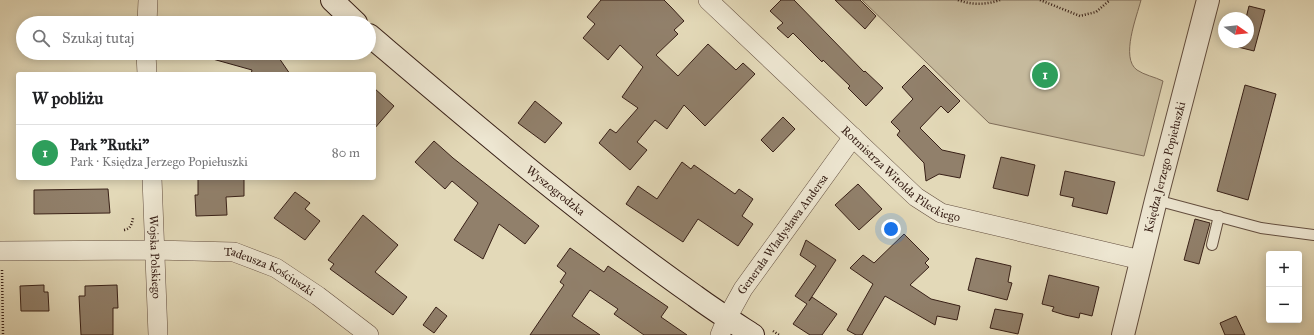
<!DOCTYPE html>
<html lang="pl">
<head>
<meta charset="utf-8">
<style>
	:root { --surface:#fff; --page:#f2f2f2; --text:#202124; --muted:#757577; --line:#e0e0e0; --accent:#8f2418 }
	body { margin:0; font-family:"IM FELL Great Primer",serif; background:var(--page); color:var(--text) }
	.controls { position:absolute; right:12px; bottom:12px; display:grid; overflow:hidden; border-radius:4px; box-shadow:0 2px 10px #0003 }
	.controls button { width:36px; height:36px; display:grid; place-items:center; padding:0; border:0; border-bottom:1px solid var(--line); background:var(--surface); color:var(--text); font:20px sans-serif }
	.compass { position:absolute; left:1218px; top:12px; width:36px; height:36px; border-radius:50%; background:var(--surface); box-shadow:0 2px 10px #0003; rotate:104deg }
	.you { position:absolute; left:891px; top:229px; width:14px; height:14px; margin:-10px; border:3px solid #fff; border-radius:50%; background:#1a73e8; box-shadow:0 0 0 6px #1a73e833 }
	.badge { display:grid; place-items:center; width:26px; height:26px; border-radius:50%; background:var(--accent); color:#fff; font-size:13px; font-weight:700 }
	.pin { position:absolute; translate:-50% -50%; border:2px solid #fff; box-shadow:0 1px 4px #0006 }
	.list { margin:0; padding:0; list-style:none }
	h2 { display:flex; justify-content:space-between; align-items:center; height:52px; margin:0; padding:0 16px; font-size:17px }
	h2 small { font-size:13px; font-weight:400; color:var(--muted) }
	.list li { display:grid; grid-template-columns:26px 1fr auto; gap:12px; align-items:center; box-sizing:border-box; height:56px; padding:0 16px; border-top:1px solid var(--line) }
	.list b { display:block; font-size:15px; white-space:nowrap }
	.list p { margin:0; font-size:13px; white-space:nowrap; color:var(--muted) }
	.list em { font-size:13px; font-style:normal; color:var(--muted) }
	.icon { flex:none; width:22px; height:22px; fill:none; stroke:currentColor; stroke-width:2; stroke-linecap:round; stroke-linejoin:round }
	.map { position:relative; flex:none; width:1314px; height:335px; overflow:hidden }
	.search { position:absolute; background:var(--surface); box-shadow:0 2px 10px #0003; left:16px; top:16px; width:360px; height:44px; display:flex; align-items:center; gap:10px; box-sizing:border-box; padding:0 14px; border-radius:22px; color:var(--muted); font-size:15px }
	.panel { position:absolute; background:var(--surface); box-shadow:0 2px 10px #0003; left:16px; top:72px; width:360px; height:108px; border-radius:4px }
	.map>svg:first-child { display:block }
	.green { fill:#c6ba9d; stroke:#7f6d5a }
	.building { fill:#91806b; stroke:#382017 }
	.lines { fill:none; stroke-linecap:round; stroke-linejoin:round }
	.service-casing { stroke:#634e3f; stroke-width:12 }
	.minor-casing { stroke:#634e3f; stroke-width:20 }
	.tertiary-casing { stroke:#634e3f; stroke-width:24 }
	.secondary-casing { stroke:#382017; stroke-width:24 }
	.path { stroke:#382017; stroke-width:2.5; stroke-dasharray:1 2; stroke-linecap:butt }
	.service { stroke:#ede6d1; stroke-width:10 }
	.minor { stroke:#ede6d1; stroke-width:19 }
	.tertiary { stroke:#ede6d1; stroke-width:22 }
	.secondary { stroke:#ede6d1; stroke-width:22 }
	.labels { text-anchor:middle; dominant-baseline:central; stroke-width:3; stroke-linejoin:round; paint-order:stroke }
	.street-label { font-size:12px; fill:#382017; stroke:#ede6d1 }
</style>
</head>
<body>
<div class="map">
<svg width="1314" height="335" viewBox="0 0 1314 335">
	<rect width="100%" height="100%" fill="#e3d9b8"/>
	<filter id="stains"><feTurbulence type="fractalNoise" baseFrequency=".005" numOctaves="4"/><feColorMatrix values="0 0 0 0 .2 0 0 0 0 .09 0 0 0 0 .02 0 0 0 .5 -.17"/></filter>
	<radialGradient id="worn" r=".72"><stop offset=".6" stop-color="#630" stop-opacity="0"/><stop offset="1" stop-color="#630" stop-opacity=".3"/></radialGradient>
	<path class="green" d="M862,0H1141C1137,16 1120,58 1137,70C1144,75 1155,77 1163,81L1144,156L989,123Z"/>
	<g class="building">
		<path d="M601,0H664L671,7L684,21L674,30L678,34L656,55L678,76L708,44L736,70L743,63L755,74L705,126L684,105L667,129L655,120L637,142L647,150L630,170L599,143L610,129L616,133L638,108L622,97L643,67L620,45L608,60L583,38L595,24L587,17Z"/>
		<path d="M781,0H794L864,72L865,71L883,88L866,106L848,88L850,86L823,60L822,62L793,33L788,38L777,28L783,23L770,11Z"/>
		<path d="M835,0H860L876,16L865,29Z"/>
		<path d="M1249,6L1265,10L1254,51L1238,47L1239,42H1248V18H1246Z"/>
		<path d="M209,53H259L279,58L290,74H251L252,70L209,58Z"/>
		<path d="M924,65L960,101L948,113L941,106L920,128L942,150L965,155L960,178L939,174L926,181L924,163L897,135L900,131L891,122L913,99L902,87Z"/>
		<path d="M1245,85L1276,94L1248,200L1217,191Z"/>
		<path d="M374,88L394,106L374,129Z"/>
		<path d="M535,101L562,123L545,143L518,123Z"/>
		<path d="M783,117L795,129L773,152L761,140Z"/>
		<path d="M434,141L453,158L539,226L525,244L499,224L483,259L454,240L478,203L452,181L445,189L415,162Z"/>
		<path d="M1001,157L1035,165L1028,196L993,188Z"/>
		<path d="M682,162L691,169L694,165L735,194L739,189L753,199L742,216L753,224L738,246L698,219L683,242L626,204L638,186L657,199Z"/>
		<path d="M1065,171L1115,182L1107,214L1072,206L1074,198L1060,195Z"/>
		<path d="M198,178H244V196L226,197L227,215L196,216L195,195H198Z"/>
		<path d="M858,184L882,209L859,230L835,205Z"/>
		<path d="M108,189L110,213L34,214V190Z"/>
		<path d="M295,192L310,203L305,209L320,221L305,240L274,218Z"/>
		<path d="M363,215L398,245L375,272L407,297L393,315L330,269L334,264L328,260Z"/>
		<path d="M1195,219L1210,223L1199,264L1184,260Z"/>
		<path d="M904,234L929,259L925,263L929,267L910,285L931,299L960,306L957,320L937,316L935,325L885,296L862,335H856L847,330L873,284L850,268L863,255L874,263Z"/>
		<path d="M806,240L836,260L809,301L812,297L837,314L822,335H810L793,324L807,304L795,296L816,266L800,255Z"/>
		<path d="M570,248L604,272L608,266L668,307L661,317L687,335H644L614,314L618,309L590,290L572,316L600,335H530L564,285L560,282L566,273L557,266Z"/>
		<path d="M976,258L1011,266L1008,282L1012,283L1007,300L968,290Z"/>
		<path d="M1049,275L1099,287L1092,316L1080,313L1079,318L1065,315L1052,311L1054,307L1042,304Z"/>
		<path d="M44,285V292H48L49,311H21L20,286Z"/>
		<path d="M117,285L118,308H113V335H81L79,296H85V286Z"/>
		<path d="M436,307L447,316L434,333L423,325Z"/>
		<path d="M995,309L1023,314L1018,334L990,328Z"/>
		<path d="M1236,316L1245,335H1225L1220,323Z"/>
	</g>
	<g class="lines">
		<defs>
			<g id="service">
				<path d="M1156,200L1261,228L1314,235"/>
				<path d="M1212,245L1219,216"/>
			</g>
			<g id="minor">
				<path id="s1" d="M708,0L916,197L941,213L1141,260"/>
				<path d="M147,23L148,0"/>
				<path d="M146,53L147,74"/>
				<path id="s2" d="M152,178L158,335"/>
				<path id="s3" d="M0,251L154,250L234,252L276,268L318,296L369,335"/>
				<path id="s4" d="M720,335L727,318L743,289L853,137"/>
			</g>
			<g id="tertiary">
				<path id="s5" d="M1123,335L1156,200L1208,0"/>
			</g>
			<g id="secondary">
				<path d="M332,0L356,23"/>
				<path id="s6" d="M369,35C475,125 581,216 695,296C714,310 733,322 753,335"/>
			</g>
		</defs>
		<use href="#service" class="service-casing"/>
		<use href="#minor" class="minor-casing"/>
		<use href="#tertiary" class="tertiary-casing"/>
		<use href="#secondary" class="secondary-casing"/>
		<g class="path">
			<path d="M958,0C971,5 986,5 1000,0"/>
			<path d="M1040,0L1080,16L1096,12L1110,0"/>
			<path d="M124,230C131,229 132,223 133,218"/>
			<path d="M2,270L3,335"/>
			<path d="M773,331L779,335"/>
		</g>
		<use href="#service" class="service"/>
		<use href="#minor" class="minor"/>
		<use href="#tertiary" class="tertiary"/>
		<use href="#secondary" class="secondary"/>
	</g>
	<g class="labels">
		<g class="street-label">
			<text stroke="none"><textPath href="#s5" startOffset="173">Księdza Jerzego Popiełuszki</textPath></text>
			<text stroke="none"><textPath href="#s1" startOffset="261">Rotmistrza Witolda Pileckiego</textPath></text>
			<text stroke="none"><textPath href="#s6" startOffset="243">Wyszogrodzka</textPath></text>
			<text stroke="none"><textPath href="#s4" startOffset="119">Generała Władysława Andersa</textPath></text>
			<text stroke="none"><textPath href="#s2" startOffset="79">Wojska Polskiego</textPath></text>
			<text stroke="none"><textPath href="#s3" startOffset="274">Tadeusza Kościuszki</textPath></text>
		</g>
	</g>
	<rect width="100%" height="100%" filter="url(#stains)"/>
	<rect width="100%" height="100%" fill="url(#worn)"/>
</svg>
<div class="controls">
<button>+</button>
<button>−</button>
</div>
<svg class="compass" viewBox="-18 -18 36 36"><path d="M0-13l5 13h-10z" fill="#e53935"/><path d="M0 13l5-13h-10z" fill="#757577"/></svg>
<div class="you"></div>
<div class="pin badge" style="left:1045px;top:75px;background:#2e9e5b">1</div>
<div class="search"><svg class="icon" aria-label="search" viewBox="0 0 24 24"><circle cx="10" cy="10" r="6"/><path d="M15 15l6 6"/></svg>Szukaj tutaj</div>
<section class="panel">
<h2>W pobliżu<small></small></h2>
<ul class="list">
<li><span class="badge" style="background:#2e9e5b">1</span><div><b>Park &quot;Rutki&quot;</b><p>Park · Księdza Jerzego Popiełuszki</p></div><em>80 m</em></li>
</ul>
</section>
</div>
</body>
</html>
